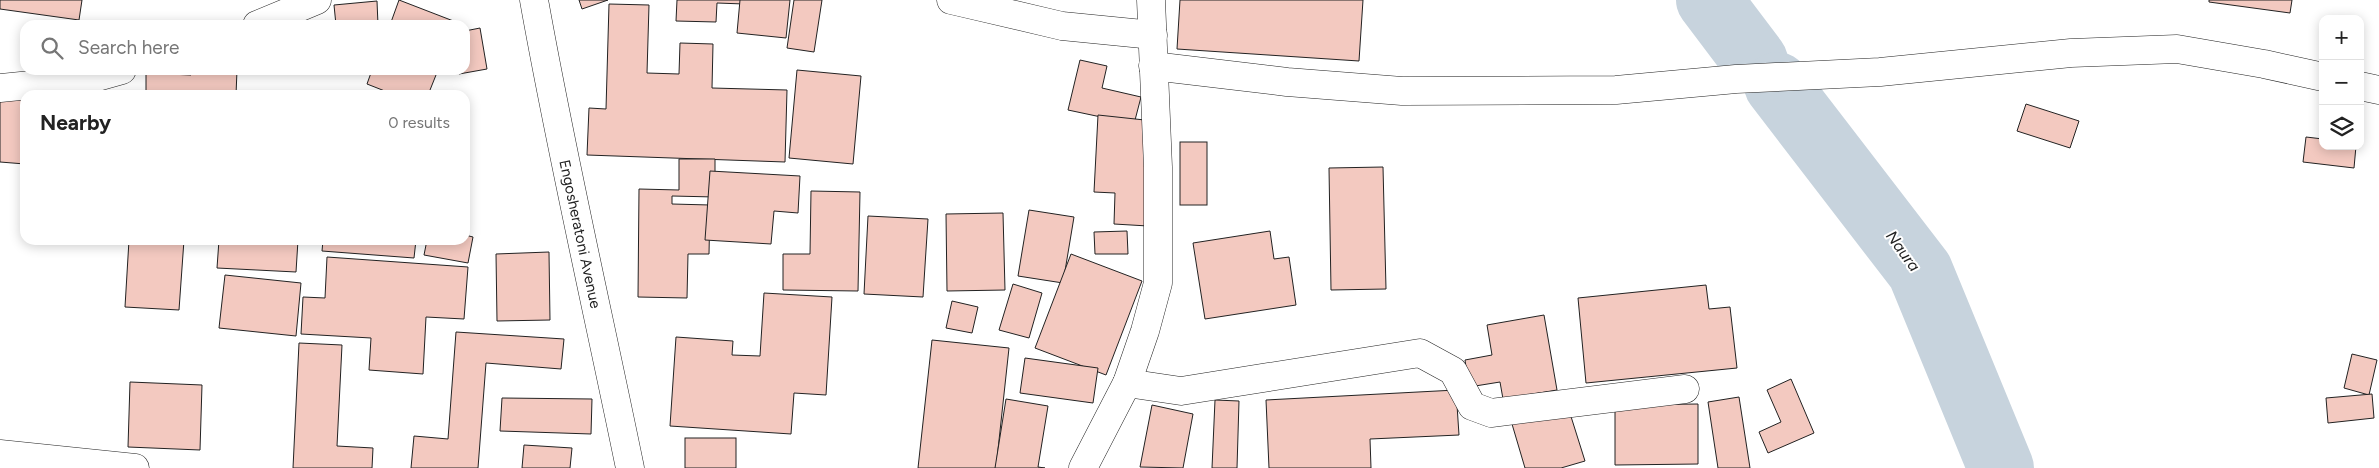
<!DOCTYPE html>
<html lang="en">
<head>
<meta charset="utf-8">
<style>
	:root { --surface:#fff; --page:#f2f2f2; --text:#222; --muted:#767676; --line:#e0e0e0 }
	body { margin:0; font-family:Figtree,sans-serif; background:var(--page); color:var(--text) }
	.controls { position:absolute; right:15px; top:15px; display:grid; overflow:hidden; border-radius:10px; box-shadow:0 2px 12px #0003 }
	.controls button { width:45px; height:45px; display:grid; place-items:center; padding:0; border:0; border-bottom:1px solid var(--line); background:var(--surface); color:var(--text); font:25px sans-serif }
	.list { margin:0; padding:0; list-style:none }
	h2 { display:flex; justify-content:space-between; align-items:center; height:65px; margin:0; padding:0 20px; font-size:21px }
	h2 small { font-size:16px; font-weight:400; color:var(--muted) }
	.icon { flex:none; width:28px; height:28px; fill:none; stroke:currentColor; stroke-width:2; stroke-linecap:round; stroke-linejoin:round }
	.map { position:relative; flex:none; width:2379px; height:468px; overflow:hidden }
	.search { position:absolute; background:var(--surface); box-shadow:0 2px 12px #0003; left:20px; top:20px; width:450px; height:55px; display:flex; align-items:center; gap:12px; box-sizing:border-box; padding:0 18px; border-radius:15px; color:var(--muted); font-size:19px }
	.panel { position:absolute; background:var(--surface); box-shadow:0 2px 12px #0003; left:20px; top:90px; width:450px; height:155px; border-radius:15px }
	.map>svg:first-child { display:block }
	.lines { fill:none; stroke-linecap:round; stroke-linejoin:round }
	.river { stroke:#c7d3dd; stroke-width:66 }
	.building { fill:#f3c9c0; stroke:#222 }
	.minor-casing { stroke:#222; stroke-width:29 }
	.tertiary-casing { stroke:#222; stroke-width:29 }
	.minor { stroke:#fff; stroke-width:28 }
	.tertiary { stroke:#fff; stroke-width:28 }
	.labels { text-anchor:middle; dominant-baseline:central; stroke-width:4; stroke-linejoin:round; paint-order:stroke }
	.street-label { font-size:15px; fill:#222; stroke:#fff }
	.water-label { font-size:16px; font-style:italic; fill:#222; stroke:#fff }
</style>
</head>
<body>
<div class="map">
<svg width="2379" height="468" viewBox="0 0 2379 468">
	<rect width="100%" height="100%" fill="#fff"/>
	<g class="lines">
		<g class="river">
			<path d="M1709,0L1755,61"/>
			<path d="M1777,85L1920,271L2001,468"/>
		</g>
	</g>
	<g class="building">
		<path d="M0,0H82L79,20L0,9Z"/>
		<path d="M399,0L456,22L455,25H390Z"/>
		<path d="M579,0H608L582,9Z"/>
		<path d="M677,0H744V4L717,3L716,22L676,21Z"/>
		<path d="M740,0H790L786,38L737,33Z"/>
		<path d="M794,0H822L814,52L787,48Z"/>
		<path d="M1180,0H1363L1359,61L1177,49Z"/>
		<path d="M2209,0H2292L2290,13L2209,2Z"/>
		<path d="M377,1L378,25H336L334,5Z"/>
		<path d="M609,4L649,5L647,73L679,74L680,43L713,44L712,88L787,90L785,162L587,155L589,108L606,109Z"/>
		<path d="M480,28L487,69L459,74L458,70H465V31Z"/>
		<path d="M1080,60L1107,66L1102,88L1141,97L1134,124L1068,110Z"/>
		<path d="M191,70H237L236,95H146V73L191,75Z"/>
		<path d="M372,70H438L428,95H395L367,84Z"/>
		<path d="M797,70L861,76L853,164L789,158Z"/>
		<path d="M0,99L25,100V164L0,162Z"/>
		<path d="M2026,104L2079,121L2070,148L2017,131Z"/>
		<path d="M1098,115L1154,121L1148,226L1114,224L1115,193L1094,192Z"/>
		<path d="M2306,137L2323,139V146H2356L2354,168L2303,162Z"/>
		<rect x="1180" y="142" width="27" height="63"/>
		<path d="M679,159H715V197L672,196V204L710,205L709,254H688L687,298L638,297L639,189L679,190Z"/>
		<path d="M1383,167L1386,289L1331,290L1329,168Z"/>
		<path d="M710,171L800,176L798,213L774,211L771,244L705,240Z"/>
		<path d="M811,191L860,192L858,291L783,290V254H810Z"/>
		<path d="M1029,210L1074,217L1063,283L1018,276Z"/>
		<path d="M1003,213L1005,290L947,291L946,214Z"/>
		<path d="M868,216L928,219L923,297L864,294Z"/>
		<path d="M1127,231L1128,254H1095L1094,232Z"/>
		<path d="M1270,231L1274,259L1289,257L1296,305L1205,319L1193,243Z"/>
		<path d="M465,235L473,237L468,263L424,255L427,240H465Z"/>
		<path d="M129,240H184L179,310L125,307Z"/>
		<path d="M219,240H298L296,272L217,268Z"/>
		<path d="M323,240H416L414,258L322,251Z"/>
		<path d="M549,252L550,320L497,321L496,254Z"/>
		<path d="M1071,254L1142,281L1106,375L1035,348Z"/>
		<path d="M327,257L468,267L464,319L426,317L423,374L369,370L371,338L301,334L303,297L325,298Z"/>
		<path d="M225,275L301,283L296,336L219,328Z"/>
		<path d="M1013,284L1042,293L1029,338L999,330Z"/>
		<path d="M1706,285L1709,309L1730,307L1737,368L1586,383L1578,298Z"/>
		<path d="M764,293L832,297L826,395L794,393L791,434L670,426L676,337L733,341L732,355L760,356Z"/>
		<path d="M952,301L978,307L972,333L946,328Z"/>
		<path d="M1544,315L1557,390L1503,399L1500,382L1469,387L1465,360L1492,355L1487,325Z"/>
		<path d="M456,332L564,339L561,369L486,363L478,468H411L414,436L448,439Z"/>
		<path d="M932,340L1009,348L996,468H918Z"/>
		<path d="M299,343L342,345L337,446L373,448L372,468H293Z"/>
		<path d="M2352,354L2377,360L2369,395L2344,388Z"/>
		<path d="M1025,358L1098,368L1093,403L1020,393Z"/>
		<path d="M1791,379L1814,433L1768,453L1759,432L1781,422L1767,390Z"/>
		<path d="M130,382L202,385L200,450L128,447Z"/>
		<path d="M1456,390L1459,435L1370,439L1371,468H1269L1266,400Z"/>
		<path d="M2372,394L2374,418L2328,423L2326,398Z"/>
		<path d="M1739,397L1750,468H1718L1708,402Z"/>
		<path d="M502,398L592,399L591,434L500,431Z"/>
		<path d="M1006,399L1048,406L1038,467L1045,468H995Z"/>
		<path d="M1215,400L1239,401L1237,468H1212Z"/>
		<path d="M1698,404V464L1615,465V405Z"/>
		<path d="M1152,405L1193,414L1183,468L1140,467Z"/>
		<path d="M1568,407L1585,461L1561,468H1525L1512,424Z"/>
		<rect x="685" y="438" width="51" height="30"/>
		<path d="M524,445L572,448L570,468H522Z"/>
	</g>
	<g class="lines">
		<defs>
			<g id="minor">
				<path d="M951,0L1062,26L1153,35"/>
				<path d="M257,25L317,0"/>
				<path d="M1153,66L1287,82L1402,91L1616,90L1736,79L1880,72L2071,53L2177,49L2264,64L2323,77"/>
				<path d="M2360,86L2379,90"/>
				<path d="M0,88L90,79L122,70"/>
				<path d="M1127,383L1181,391L1420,353L1453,371L1472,406L1491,413L1685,389"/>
				<path d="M0,454L135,468"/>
				<path d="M1083,468L1127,383L1145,331L1158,283V167L1151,0"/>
			</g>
			<path id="tertiary" d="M534,0C562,157 598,312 630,468"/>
		</defs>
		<use href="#minor" class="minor-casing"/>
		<use href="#tertiary" class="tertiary-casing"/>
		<use href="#minor" class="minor"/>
		<use href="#tertiary" class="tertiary"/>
	</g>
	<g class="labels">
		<g class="street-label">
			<text transform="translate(580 234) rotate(78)">Engosheratoni Avenue</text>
		</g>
		<g class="water-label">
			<text transform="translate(1903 251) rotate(54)">Naura</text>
		</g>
	</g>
</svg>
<div class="controls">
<button>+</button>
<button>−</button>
<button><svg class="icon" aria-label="layers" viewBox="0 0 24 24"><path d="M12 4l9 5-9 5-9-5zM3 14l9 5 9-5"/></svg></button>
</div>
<div class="search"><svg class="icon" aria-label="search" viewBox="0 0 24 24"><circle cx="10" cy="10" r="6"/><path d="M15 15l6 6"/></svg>Search here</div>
<section class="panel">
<h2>Nearby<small>0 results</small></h2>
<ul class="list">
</ul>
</section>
</div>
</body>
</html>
